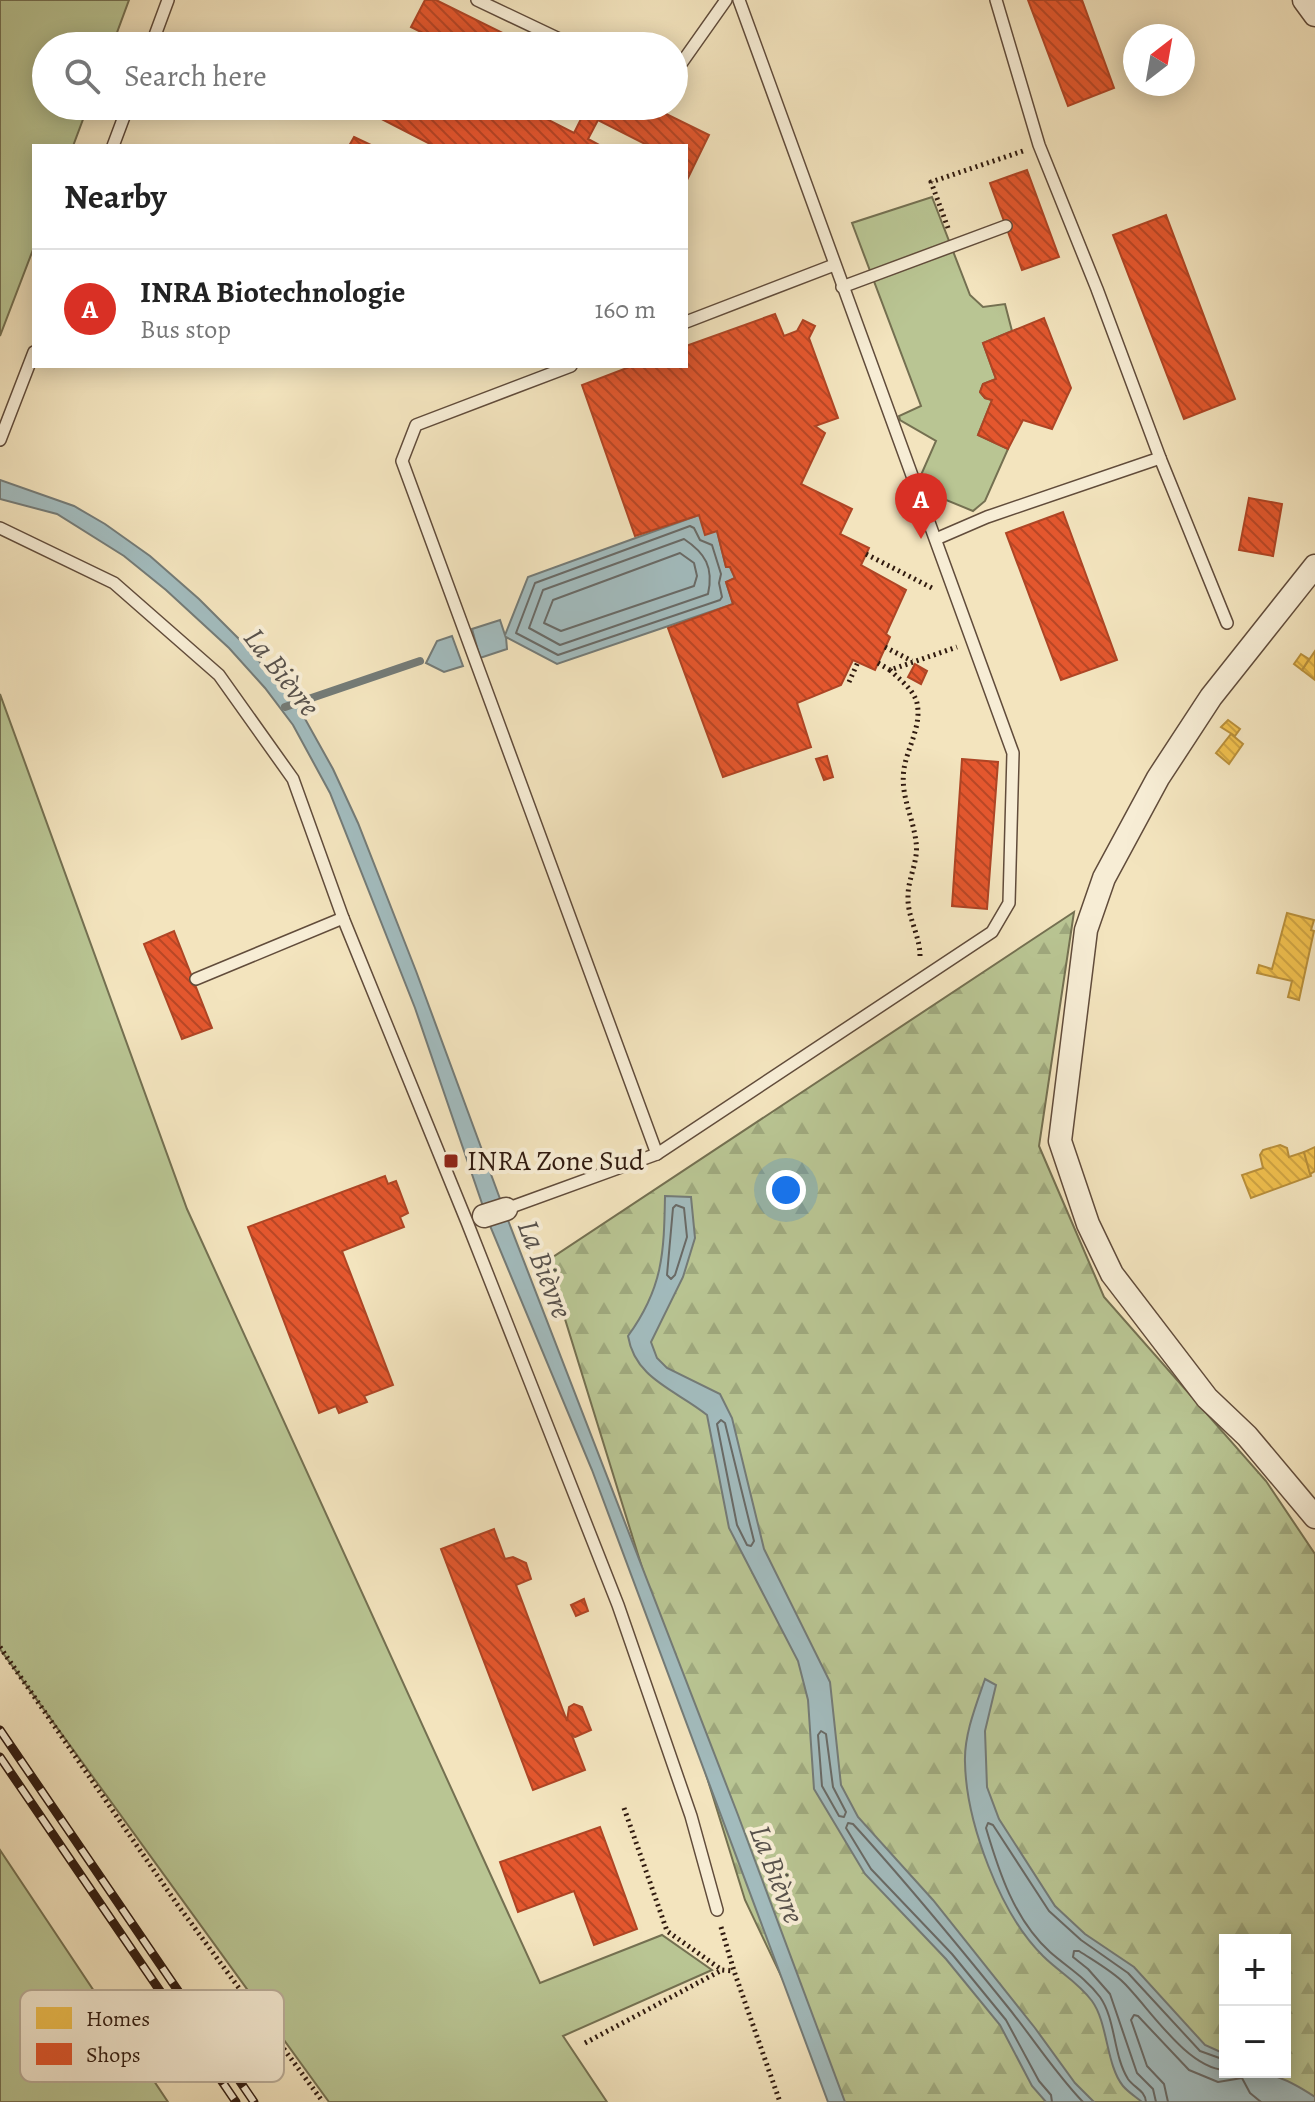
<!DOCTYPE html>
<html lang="en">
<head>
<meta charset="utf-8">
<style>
	:root { --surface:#fff; --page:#f2f2f2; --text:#222; --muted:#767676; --line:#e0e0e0; --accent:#d93025 }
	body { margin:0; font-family:Alegreya,serif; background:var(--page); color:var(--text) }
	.controls { position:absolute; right:24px; bottom:24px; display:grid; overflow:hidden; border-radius:0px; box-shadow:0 4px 20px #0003 }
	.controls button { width:72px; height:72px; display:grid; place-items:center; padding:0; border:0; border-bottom:2px solid var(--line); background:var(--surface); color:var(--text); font:40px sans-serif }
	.compass { position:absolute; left:1123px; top:24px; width:72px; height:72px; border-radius:50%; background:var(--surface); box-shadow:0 4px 20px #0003; rotate:31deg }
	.you { position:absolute; left:786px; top:1190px; width:28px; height:28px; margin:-20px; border:6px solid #fff; border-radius:50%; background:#1a73e8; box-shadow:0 0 0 12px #1a73e833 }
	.badge { display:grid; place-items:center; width:52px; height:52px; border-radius:50%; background:var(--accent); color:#fff; font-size:26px; font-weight:700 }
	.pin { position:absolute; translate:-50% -66px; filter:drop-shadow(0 2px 4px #0008) }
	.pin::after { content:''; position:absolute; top:42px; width:28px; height:24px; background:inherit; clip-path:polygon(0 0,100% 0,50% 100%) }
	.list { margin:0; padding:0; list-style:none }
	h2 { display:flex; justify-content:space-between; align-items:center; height:104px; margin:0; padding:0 32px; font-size:34px }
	h2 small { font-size:26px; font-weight:400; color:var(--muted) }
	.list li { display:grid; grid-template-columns:52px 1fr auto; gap:24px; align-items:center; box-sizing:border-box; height:120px; padding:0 32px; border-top:2px solid var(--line) }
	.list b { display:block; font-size:30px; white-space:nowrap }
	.list p { margin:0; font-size:26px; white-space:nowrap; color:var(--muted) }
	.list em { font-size:26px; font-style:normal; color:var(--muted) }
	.icon { flex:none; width:44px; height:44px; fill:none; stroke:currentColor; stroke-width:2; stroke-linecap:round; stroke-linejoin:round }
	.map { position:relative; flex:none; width:1315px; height:2102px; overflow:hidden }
	.search { position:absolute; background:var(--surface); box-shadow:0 4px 20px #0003; left:32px; top:32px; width:656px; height:88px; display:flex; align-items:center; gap:20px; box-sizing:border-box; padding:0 28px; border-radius:44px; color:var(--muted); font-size:30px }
	.panel { position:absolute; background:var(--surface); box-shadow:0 4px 20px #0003; left:32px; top:144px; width:656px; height:224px; border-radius:0px }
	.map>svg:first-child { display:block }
	.green { fill:#b9c593; stroke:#747051; stroke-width:2 }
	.forest { fill:url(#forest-firs); stroke:#747051; stroke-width:2; fill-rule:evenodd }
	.water { fill:#a2bbbd; stroke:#747b77; stroke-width:2 }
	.homes { fill:url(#homes-back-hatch); stroke:#b88f3b; stroke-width:2 }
	.shops { fill:url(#shops-back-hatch); stroke:#ae4525; stroke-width:2 }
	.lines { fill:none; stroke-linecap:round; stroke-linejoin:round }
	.shore { stroke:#696a66; stroke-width:2 }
	.stream { stroke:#747b77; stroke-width:8 }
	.lane-casing { stroke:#614c3b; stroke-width:14 }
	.street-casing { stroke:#614c3b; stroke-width:25 }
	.path { stroke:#301a0f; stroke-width:5; stroke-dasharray:2 4; stroke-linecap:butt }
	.lane { stroke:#f7edd5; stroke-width:11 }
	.street { stroke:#f7edd5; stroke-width:22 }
	.rail-casing { stroke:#301a0f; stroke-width:9 }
	.rail { stroke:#f7edd5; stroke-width:6; stroke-dasharray:18; stroke-linecap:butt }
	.poi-dot { fill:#8f2418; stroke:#f7edd5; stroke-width:3 }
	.labels { text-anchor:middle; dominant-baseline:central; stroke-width:8; stroke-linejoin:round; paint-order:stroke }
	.poi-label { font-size:28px; fill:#301a0f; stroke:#f7edd5; text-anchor:start }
	.water-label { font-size:30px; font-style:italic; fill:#58524c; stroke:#f7edd5 }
	.key { fill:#f7edd5; stroke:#bbae9a; stroke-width:2 }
	.key-label { font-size:22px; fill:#301a0f }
</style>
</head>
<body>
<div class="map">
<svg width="1315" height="2102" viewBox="0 0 1315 2102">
	<defs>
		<pattern id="forest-firs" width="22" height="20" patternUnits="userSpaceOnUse" patternTransform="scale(2)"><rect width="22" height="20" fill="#b9c593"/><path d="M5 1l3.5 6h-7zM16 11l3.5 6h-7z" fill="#9fa97e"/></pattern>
		<pattern id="homes-back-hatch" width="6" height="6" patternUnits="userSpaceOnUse" patternTransform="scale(2)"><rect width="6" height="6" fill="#f2c14e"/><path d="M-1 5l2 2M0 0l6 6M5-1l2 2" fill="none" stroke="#d0a543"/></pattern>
		<pattern id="shops-back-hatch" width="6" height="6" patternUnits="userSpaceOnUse" patternTransform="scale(2)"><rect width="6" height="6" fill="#e4572e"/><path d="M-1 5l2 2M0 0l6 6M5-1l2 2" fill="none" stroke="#b94726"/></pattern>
	</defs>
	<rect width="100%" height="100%" fill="#f3e4be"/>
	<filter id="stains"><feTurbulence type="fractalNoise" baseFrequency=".0025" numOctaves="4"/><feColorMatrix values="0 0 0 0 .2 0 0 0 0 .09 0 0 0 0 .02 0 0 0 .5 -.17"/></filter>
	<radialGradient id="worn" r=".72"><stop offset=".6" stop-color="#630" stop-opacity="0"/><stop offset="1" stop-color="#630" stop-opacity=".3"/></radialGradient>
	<g class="green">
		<path d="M0,0H129L112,46H46V106H88L73,146H34V247L0,336Z"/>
		<path d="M932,197L970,295L983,307L1005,304L1012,331L983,343L996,379L983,384L980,392L985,398L992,400L978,435L1008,449L985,501L973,511L929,493L921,475L936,441L900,420L899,416L921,406L852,223Z"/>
		<path d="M0,694L187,1209L540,1983L662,1935L712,1970L563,2036L607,2102H329L0,1649Z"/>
		<path d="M0,1850L168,2102H0Z"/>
	</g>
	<path class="forest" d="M1074,912L1039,1146L1104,1297L1266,1481L1315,1554V2102H841L745,1900L547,1261ZM1225,1940H1285V2072H1225Z"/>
	<g class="water">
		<path d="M0,480L74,506L105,524L150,556L199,599L247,647L299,708L333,769L358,823L416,971L506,1215L738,1815L845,2102H828L592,1470L488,1221L415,1008L330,793L293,725L265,688L229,648L166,590L124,556L57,514L0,499Z"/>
		<path d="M699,515L717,531L726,567H730L735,578L726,582L733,604L557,664L506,637L507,649L480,658L472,629L500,620L505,635L528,577Z"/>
		<path d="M452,636L463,666L444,672L426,663L437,641Z"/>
		<path d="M665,1196L691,1197L695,1238L683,1277L651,1342L657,1358L667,1368L720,1394L732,1418L764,1549L830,1682L841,1785L858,1817L933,1900L1035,2028L1075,2083L1094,2102H1046L1032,2086L1000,2025L946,1959L865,1874L814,1789L808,1700L798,1661L729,1528L707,1415C676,1390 635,1379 628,1336C663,1288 664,1253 665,1196Z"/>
		<path d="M985,1679L996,1685L985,1731L987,1787L999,1819L1055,1906L1085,1934L1134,1967L1205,2045L1225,2054V2072C1267,2072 1279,2073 1315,2097V2102H1142C1136,2097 1128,2092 1123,2086C1106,2065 1108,2023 1092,2001C1078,1982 1059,1972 1043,1956C1000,1914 966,1822 965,1762C964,1735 976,1705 985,1679Z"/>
	</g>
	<g class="homes">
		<path d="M1315,651V680L1302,670Z"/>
		<path d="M1301,654L1309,659L1302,670L1294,664Z"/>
		<path d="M1228,720L1240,729L1235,736L1221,727Z"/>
		<path d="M1231,734L1243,744L1229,764L1216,753Z"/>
		<path d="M1287,913L1314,920L1311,930L1314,931L1299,1000L1288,997L1292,981L1257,973L1259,965L1272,969Z"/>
		<path d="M1280,1145L1287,1148L1289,1157L1304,1152L1311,1176L1251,1198L1242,1175L1263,1168L1260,1155L1263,1150Z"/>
		<path d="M1315,1147V1171L1310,1174L1304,1152Z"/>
	</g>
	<g class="shops">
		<path d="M425,0H436L529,46H449L411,27Z"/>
		<path d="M1028,0H1082L1114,88L1068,106Z"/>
		<path d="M371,106H521L574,133L584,113L570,106H650L709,135L686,182V146H649L598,120L588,139L601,146H434L368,112Z"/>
		<path d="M354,137L373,146H349Z"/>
		<path d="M1027,170L1059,257L1022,270L990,183Z"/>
		<path d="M1166,215L1235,399L1184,419L1113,235Z"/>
		<path d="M775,314L784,336L797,331L803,320L815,326L809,338L838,418L815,426L825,433L801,484L852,509L840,534L869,548L861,565L906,590L886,634L890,637L875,670L853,660L841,685L797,703L811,747L723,777L668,628L733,604L726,582L735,578L730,567H726L717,531L705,535L699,515L635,536L582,385L632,366H686V346Z"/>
		<path d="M1044,318L1071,388L1052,429L1023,420L1008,449L978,435L992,400L985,398L980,392L983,384L996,379L983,343Z"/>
		<path d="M1249,498L1282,504L1273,556L1239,550Z"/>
		<path d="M1063,512L1117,660L1061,680L1006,533Z"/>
		<path d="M915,664L927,671L921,684L908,677Z"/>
		<path d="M827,756L833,777L824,780L816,759Z"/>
		<path d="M962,759L998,762L987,909L952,906Z"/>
		<path d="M174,931L212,1028L182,1039L144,944Z"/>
		<path d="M385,1176L388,1184L396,1181L408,1213L400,1217L404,1227L342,1251L393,1385L364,1396L367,1402L339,1413L336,1406L319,1413L248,1227Z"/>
		<path d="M494,1529L505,1559L513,1557L526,1563L531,1579L516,1585L567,1721L569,1707L574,1704L582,1707L591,1730L575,1737L571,1733L585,1770L533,1790L441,1549Z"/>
		<path d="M584,1599L588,1611L576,1616L571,1605Z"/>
		<path d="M600,1827L637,1929L594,1945L574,1891L518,1912L500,1862Z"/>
	</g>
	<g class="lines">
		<g class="shore">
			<path d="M690,526L694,528L700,540L712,545L721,574L719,583L722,597L720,600L558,655L516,633L535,583Z"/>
			<path d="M684,539C705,553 714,567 708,594L560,645L529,628L543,590Z"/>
			<path d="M680,553L694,563L697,576L694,586L561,631L544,623L553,600Z"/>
			<path d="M676,1205L684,1208L687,1237L675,1275L671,1279L667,1275L673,1208Z"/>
			<path d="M721,1420L725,1423L754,1541L751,1546L747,1545L737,1525L717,1424Z"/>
			<path d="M821,1731L826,1734L833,1787L846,1812L844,1817L839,1816L822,1786L818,1735Z"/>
			<path d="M1052,2102L1051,2095L1039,2081L1006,2020L952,1954L871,1869L846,1828L848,1823L853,1824C907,1883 957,1944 1007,2006C1033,2038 1055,2073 1083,2102"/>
			<path d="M1146,2102C1145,2090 1134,2088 1128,2079C1113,2055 1116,2020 1100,1997C1086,1978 1067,1967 1050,1952C1014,1919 999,1872 986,1828L988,1823L993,1825L1049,1911L1081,1940L1128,1973L1200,2051L1225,2060"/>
			<path d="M1156,2102L1153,2089L1137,2073L1110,1994L1088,1969L1073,1957L1074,1951H1079C1094,1961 1112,1971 1124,1983C1150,2009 1187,2068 1225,2070"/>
			<path d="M1168,2102L1164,2084L1147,2066L1131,2020L1134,2015L1138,2016L1189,2070L1218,2082L1242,2078L1250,2093L1261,2102"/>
		</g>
		<path class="stream" d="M285,707L420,661"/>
		<defs>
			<g id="lane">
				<path d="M477,0L574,46"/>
				<path d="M151,46L168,0"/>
				<path d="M674,69L678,68L726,0"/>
				<path d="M113,146L128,106"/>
				<path d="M842,287L1006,226"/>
				<path d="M686,322L834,265"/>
				<path d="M571,366L416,425L402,461L657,1154"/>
				<path d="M0,440L34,352"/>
				<path d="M1160,458L1227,623"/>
				<path d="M0,528L114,583L219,675L293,779L343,918L467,1222L618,1605L691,1816L717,1910"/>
				<path d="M936,539L987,517L1160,458L1097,289L1039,145L996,0"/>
				<path d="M196,979L343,918"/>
				<path d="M506,1209L657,1154L992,932L1009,903L1013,753L739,0"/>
			</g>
			<g id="street">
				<path d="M1304,0L1315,15"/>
				<path d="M1315,566L1211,697L1158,778L1104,878L1086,930L1060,1141L1088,1224L1112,1274L1207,1398L1247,1436L1315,1517"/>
				<path d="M484,1216L506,1209"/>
			</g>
		</defs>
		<use href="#lane" class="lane-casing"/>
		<use href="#street" class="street-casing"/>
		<g class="path">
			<path d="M948,228L931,182L1023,151"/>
			<path d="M866,554L932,588"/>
			<path d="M885,647L912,661"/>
			<path d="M878,663L890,670L957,647"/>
			<path d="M890,670C899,679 914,690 917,703C922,726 907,748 904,769C900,796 913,816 916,842C919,860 908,878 908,896C907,917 920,935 920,956"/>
			<path d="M849,682L858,662"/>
			<path d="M0,1647L177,1904L323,2102"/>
			<path d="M624,1808L667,1931L722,1970L734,1971"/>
			<path d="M721,1927L734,1971L780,2102"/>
			<path d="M585,2043L722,1970"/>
		</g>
		<use href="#lane" class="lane"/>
		<use href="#street" class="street"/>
		<defs>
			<g id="rail">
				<path d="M0,1730L254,2102"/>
				<path d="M0,1757L236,2102"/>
			</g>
		</defs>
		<use href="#rail" class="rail-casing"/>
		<use href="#rail" class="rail"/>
	</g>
	<rect class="poi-dot" x="443" y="1153" width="16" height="16" rx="4"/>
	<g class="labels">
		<g class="poi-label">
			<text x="467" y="1161">INRA Zone Sud</text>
		</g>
		<g class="water-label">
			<text transform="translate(282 672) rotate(52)">La Bièvre</text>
			<text transform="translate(545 1269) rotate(69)">La Bièvre</text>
			<text transform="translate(777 1874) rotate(69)">La Bièvre</text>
		</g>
	</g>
	<rect x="20" y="1990" width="264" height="92" rx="12" class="key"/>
	<rect x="36" y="2007" width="36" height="22" fill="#f2c14e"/>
	<rect x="36" y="2043" width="36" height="22" fill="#e4572e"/>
	<g class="key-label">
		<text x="86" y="2026">Homes</text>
		<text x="86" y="2062">Shops</text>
	</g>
	<rect width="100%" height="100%" filter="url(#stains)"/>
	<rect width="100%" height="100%" fill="url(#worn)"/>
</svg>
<div class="controls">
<button>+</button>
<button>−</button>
</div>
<svg class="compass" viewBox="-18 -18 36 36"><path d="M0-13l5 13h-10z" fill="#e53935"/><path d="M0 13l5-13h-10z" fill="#767676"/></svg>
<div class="you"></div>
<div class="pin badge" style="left:921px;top:539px">A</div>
<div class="search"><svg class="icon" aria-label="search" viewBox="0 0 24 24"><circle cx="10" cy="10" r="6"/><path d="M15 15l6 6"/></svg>Search here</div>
<section class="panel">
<h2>Nearby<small></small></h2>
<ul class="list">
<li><span class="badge">A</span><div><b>INRA Biotechnologie</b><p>Bus stop</p></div><em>160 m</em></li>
</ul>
</section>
</div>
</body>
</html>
